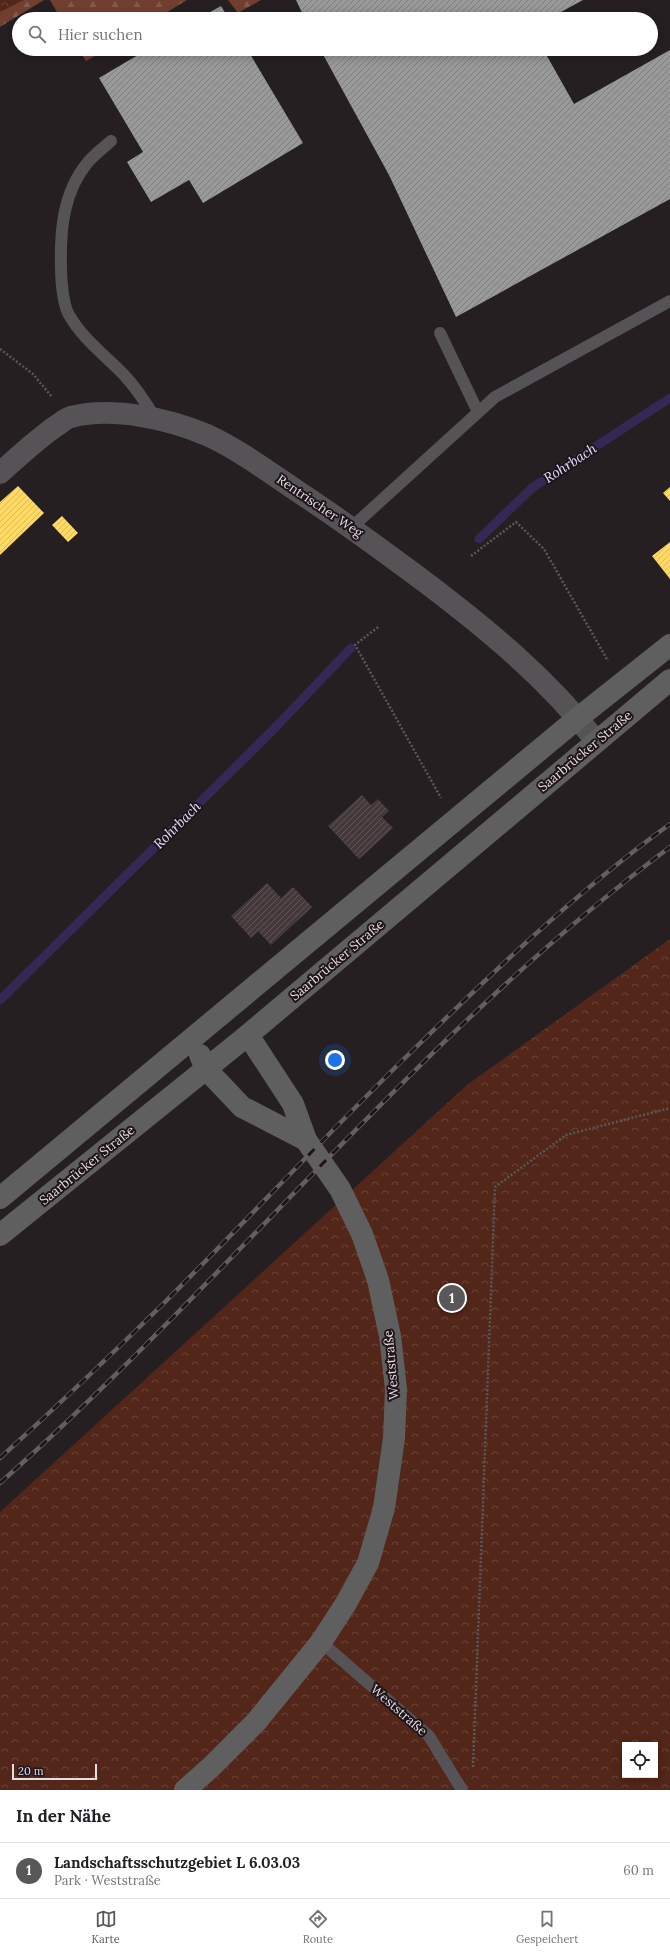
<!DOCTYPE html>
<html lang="de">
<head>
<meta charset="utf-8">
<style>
	:root { --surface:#fff; --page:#f6f6f6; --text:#202124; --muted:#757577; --line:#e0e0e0; --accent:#5a575b }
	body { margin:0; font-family:Lora,serif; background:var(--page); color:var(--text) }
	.controls { position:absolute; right:12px; bottom:12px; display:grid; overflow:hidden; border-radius:0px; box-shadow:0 2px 10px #0003 }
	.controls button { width:36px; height:36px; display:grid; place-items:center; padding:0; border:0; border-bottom:1px solid var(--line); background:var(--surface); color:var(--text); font:20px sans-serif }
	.scale { position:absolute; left:12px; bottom:10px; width:85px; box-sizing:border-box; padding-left:4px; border:2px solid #e4dde1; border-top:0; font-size:11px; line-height:14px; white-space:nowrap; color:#e4dde1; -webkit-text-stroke:3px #1e1419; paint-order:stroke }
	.you { position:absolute; left:335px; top:1060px; width:14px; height:14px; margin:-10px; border:3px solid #fff; border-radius:50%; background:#1a73e8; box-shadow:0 0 0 6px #1a73e833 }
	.badge { display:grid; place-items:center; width:26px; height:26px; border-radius:50%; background:var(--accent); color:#fff; font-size:13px; font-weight:700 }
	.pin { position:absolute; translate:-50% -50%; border:2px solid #fff; box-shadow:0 1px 4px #0006 }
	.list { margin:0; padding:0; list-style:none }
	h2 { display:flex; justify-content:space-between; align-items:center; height:52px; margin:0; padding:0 16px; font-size:17px }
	h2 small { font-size:13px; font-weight:400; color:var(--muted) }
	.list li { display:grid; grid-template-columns:26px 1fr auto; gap:12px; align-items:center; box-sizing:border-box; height:56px; padding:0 16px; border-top:1px solid var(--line) }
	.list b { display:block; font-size:15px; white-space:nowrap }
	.list p { margin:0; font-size:13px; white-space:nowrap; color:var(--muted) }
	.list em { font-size:13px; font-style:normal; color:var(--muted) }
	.icon { flex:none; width:22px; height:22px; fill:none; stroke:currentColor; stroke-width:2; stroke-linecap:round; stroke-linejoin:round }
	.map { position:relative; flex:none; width:670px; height:1790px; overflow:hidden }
	.search { position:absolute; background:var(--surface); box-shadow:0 2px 10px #0003; left:12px; right:12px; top:12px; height:44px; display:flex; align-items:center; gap:10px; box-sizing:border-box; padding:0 14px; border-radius:22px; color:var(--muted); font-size:15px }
	.sheet { height:108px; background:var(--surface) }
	nav { display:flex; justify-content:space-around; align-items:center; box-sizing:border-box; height:56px; border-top:1px solid var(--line); background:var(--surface); font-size:11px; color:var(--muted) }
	nav a { display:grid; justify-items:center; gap:2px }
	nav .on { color:var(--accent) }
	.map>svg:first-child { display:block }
	.forest { fill:url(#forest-firs) }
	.park { fill:url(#park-crowns); fill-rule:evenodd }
	.homes { fill:url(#homes-hatch) }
	.industry { fill:url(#industry-hatch) }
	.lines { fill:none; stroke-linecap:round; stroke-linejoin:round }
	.stream { stroke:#342854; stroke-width:9 }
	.building { fill:url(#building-hatch) }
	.path { stroke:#5a5859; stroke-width:2.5; stroke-dasharray:2 2; stroke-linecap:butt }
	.lane { stroke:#555355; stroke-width:12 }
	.street { stroke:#555355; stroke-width:22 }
	.secondary { stroke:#605f60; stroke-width:22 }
	.rail-casing { stroke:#615f60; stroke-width:4.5 }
	.rail { stroke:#1e1419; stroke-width:3; stroke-dasharray:9; stroke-linecap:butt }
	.labels { text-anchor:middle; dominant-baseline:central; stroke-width:4; stroke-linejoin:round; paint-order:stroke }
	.street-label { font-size:13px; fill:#e4dde1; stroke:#1e1419 }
	.water-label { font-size:14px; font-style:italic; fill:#e2ddfe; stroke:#1e1419 }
</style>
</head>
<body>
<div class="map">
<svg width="670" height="1790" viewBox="0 0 670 1790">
	<defs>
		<pattern id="forest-firs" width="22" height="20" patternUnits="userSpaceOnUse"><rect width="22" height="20" fill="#713f30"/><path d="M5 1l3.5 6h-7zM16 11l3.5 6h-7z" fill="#855a4e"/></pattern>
		<pattern id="park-crowns" width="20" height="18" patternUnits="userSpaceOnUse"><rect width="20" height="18" fill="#522618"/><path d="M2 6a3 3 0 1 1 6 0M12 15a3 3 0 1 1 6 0" fill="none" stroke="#6b4539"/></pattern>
		<pattern id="homes-hatch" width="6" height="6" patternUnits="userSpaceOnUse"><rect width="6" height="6" fill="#ffd966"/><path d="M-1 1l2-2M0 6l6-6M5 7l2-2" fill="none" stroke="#dabb5f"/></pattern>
		<pattern id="industry-hatch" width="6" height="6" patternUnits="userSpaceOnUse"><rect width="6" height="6" fill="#999"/><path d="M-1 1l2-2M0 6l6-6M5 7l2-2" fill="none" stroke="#807f80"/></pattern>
		<pattern id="building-hatch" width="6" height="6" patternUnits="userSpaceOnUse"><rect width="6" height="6" fill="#45393b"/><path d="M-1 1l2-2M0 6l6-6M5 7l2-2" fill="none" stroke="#605557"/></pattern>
	</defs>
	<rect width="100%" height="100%" fill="#251f22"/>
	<g class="forest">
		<path d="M0,0H44L0,27Z"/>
		<path d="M50,0H187L156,19H61Z"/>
		<path d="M228,0H261L238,13Z"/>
		<path d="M79,49H107L86,61Z"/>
	</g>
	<g class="park">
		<path d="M0,0H24L0,12Z"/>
		<path d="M670,939V1790H0V1512L467,1085ZM625,1745H655V1775H625Z"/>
	</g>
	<g class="homes">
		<path d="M18,486L44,513L0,555V502Z"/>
		<path d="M670,487V501L663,493Z"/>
		<path d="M62,516L78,533L68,542L52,525Z"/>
		<path d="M670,542V579L652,556Z"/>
	</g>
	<g class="industry">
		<path d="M296,0H583L548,19H305Z"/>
		<path d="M221,6L229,19H198Z"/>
		<path d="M148,49H247L303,143L203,203L189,180L151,202L127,162L143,152L99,78Z"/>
		<path d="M320,49H543L574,104L670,50V199L456,317L389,175Z"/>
	</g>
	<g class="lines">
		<g class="stream">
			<path d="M479,539L532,488L670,398"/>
			<path d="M0,1000L272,731L351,648"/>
		</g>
	</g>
	<g class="building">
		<path d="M362,795L371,805L378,799L389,811L382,817L393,828L359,859L328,826Z"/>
		<path d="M267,883L281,898L293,887L312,907L271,945L258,931L251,938L231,916Z"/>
	</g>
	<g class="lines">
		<g class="path">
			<path d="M0,349L33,374L52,397"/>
			<path d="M471,556L516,522L544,549L608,661"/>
			<path d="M378,627L355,645L441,798"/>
			<path d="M473,1767L495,1187L566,1135L670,1108"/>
		</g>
		<g class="lane">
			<path d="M111,141C103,148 95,154 88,162C63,192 60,230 61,268C61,280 63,303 68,313C82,339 105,355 125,376C137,389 146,403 155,418"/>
			<path d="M440,333L478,412"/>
			<path d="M352,527L495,397L670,301"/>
			<path d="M321,1642L429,1736L462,1790"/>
		</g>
		<path class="street" d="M0,473C18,457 36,440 56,426C61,423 66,418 71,417C113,406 169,419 207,435C242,451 274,476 306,497C347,524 386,553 425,582C487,629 548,679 596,741"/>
		<g class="secondary">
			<path d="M200,1055L206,1069L242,1107L306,1140"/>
			<path d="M0,1198L578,718L670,645"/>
			<path d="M0,1235L248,1035L670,680"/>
			<path d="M185,1790L211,1767L256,1722L321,1642L345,1605L368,1563L384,1508L394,1438L396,1389L390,1336L378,1280L362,1234L340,1189L306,1140L293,1104L248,1035"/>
		</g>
		<defs>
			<g id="rail">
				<path d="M0,1458C55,1408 109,1357 162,1305C245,1222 325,1136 409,1054C492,973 576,892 670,824"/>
				<path d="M0,1483C230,1279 423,1031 670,847"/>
			</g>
		</defs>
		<use href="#rail" class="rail-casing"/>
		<use href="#rail" class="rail"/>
	</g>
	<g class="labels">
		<g class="street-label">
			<text transform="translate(320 506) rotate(34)">Rentrischer Weg</text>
			<text transform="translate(585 751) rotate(-40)">Saarbrücker Straße</text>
			<text transform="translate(337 960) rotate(-40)">Saarbrücker Straße</text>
			<text transform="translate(87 1165) rotate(-39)">Saarbrücker Straße</text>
			<text transform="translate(391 1365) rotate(-95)">Weststraße</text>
			<text transform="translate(399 1710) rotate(41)">Weststraße</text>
		</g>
		<g class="water-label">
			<text transform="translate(570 463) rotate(-33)">Rohrbach</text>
			<text transform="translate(177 825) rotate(-45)">Rohrbach</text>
		</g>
	</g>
</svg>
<div class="controls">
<button><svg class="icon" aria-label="locate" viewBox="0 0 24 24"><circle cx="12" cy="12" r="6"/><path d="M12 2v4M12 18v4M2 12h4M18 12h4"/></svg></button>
</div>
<div class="scale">20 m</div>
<div class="you"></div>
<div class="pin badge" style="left:452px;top:1298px">1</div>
<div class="search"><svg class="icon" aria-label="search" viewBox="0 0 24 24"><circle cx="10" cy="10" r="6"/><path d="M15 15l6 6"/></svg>Hier suchen</div>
</div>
<section class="sheet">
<h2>In der Nähe<small></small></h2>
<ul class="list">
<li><span class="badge">1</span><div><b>Landschaftsschutzgebiet L 6.03.03</b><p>Park · Weststraße</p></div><em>60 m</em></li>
</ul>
</section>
<nav>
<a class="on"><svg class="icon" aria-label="map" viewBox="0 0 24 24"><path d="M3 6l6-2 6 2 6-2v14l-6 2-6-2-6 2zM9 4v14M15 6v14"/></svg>Karte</a>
<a><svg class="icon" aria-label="directions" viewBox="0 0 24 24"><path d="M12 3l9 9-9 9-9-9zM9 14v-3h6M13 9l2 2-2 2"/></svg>Route</a>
<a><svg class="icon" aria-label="saved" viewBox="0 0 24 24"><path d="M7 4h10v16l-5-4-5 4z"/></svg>Gespeichert</a>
</nav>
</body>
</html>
